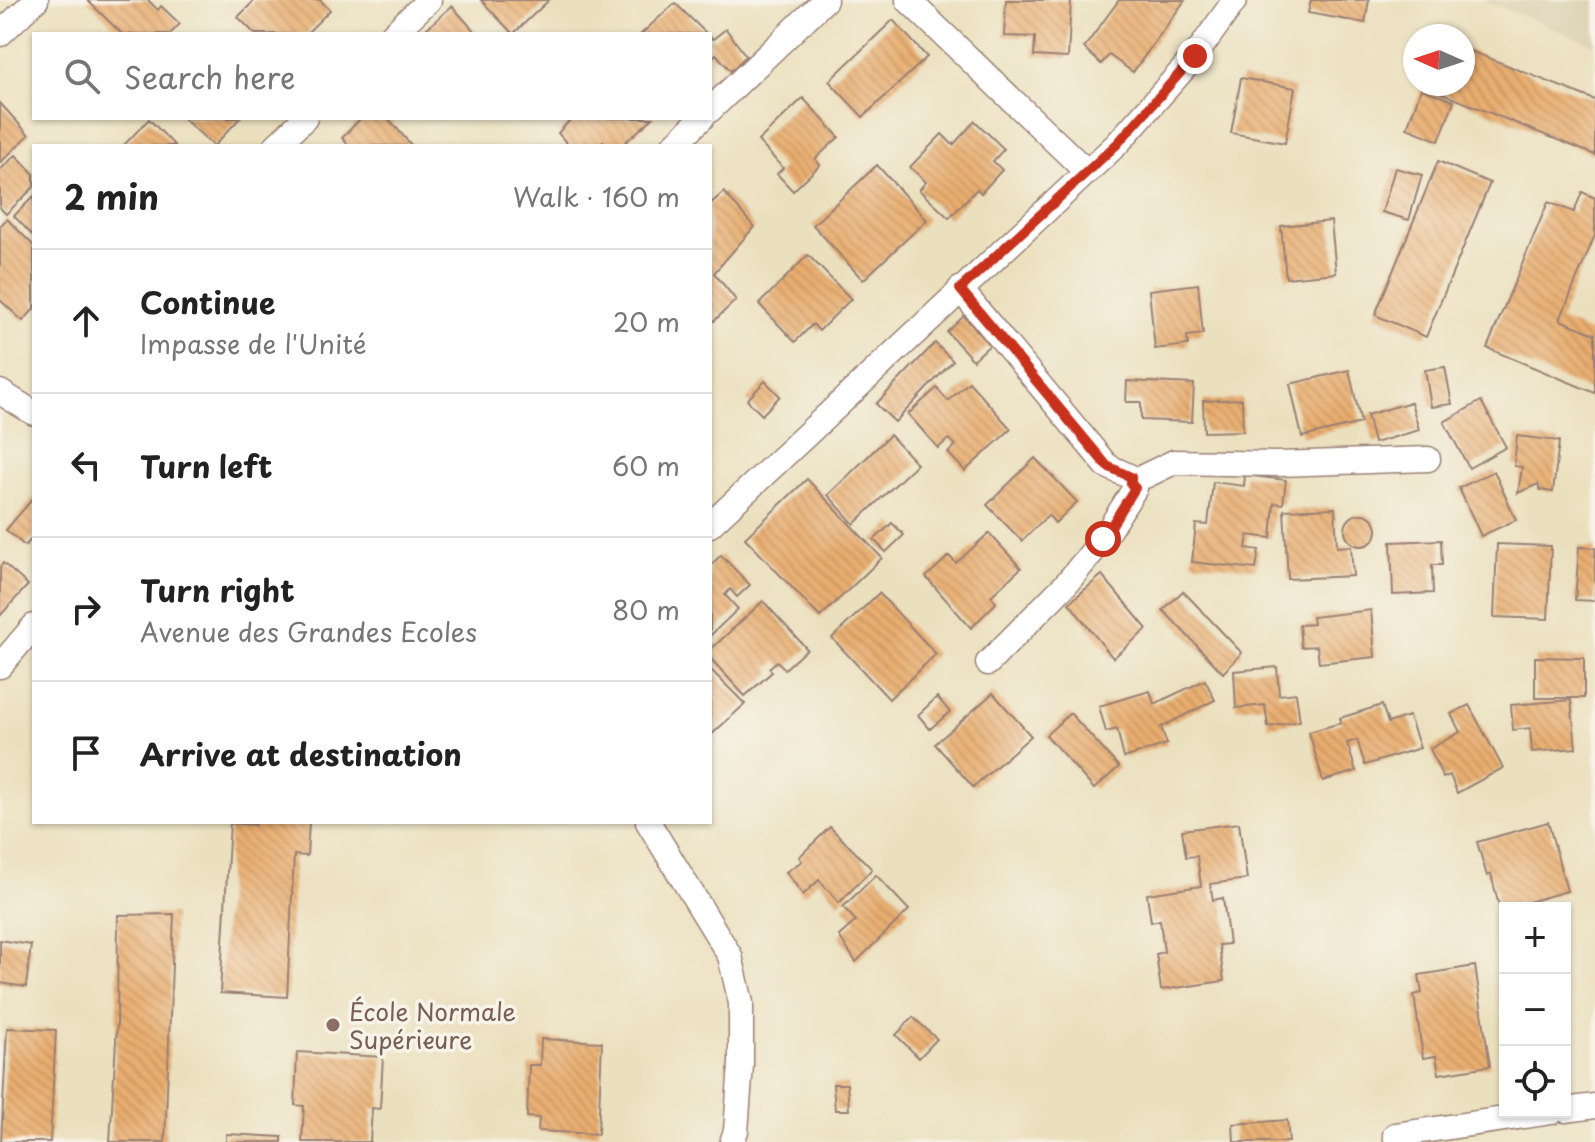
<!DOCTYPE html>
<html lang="en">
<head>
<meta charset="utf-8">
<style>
	:root { --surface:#fff; --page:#f6f6f6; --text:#222; --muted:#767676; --line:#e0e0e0 }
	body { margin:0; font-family:"Playpen Sans",sans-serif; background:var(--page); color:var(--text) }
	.controls { position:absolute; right:24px; bottom:24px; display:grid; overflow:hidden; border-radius:0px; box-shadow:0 2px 6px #0004 }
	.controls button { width:72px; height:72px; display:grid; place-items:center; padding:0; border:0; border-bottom:2px solid var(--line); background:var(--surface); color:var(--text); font:40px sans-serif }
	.compass { position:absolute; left:1403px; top:24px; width:72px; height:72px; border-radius:50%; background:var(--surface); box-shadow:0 2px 6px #0004; rotate:273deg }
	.stop { position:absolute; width:24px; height:24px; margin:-18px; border:6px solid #c8321e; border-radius:50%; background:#fff }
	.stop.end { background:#c8321e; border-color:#fff; box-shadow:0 2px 8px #0008 }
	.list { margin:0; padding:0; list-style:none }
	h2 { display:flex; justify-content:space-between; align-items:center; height:104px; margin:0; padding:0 32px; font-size:34px }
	h2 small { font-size:26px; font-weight:400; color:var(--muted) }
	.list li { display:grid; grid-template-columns:52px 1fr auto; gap:24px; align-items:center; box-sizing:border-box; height:144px; padding:0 32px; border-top:2px solid var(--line) }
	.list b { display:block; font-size:30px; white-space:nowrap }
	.list p { margin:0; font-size:26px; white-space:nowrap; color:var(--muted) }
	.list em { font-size:26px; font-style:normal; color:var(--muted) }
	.icon { flex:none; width:44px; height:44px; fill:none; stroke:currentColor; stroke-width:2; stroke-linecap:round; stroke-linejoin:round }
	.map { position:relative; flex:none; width:1595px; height:1142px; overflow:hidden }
	.search { position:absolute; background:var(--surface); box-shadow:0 2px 6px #0004; left:32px; top:32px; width:680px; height:88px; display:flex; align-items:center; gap:20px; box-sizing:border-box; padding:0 28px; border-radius:0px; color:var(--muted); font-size:30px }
	.panel { position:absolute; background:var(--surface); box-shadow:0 2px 6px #0004; left:32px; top:144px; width:680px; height:680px; border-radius:0px }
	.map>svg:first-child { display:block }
	.built { fill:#dbd0b1 }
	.building { fill:url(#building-back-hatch) }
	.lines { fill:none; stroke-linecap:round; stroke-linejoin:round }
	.minor-casing { stroke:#9a8074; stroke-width:27 }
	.minor { stroke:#fff; stroke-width:24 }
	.route { stroke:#c8321e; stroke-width:10 }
	.education-dot { fill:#8d6e63; stroke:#f7f3e8; stroke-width:3 }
	.labels { text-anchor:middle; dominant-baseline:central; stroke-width:7; stroke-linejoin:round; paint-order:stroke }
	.education-label { font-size:24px; fill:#785e54; stroke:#f7f3e8; text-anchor:start }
</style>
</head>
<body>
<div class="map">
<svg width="1595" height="1142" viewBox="0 0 1595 1142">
	<defs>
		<pattern id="building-back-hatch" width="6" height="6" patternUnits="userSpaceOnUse" patternTransform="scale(2)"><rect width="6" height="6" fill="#e8ad6f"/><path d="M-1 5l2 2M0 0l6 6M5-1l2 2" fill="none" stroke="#c89460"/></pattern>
	</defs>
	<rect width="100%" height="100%" fill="#f7f3e8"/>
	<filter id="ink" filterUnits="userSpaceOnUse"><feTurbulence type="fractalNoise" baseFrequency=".0125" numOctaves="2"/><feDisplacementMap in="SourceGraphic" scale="16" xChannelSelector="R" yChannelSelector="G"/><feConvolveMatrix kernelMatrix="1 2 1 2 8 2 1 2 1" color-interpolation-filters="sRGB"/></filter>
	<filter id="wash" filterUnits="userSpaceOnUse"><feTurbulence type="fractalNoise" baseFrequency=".006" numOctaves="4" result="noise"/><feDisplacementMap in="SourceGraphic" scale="32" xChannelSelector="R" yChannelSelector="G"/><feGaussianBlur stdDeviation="1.8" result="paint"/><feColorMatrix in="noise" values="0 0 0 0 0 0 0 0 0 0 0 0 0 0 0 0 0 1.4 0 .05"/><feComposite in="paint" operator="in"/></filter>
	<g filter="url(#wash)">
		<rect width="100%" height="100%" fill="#ebe0be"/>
		<path class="built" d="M1482,0H1595V45Z"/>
		<g id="blocks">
			<g class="building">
				<path d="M87,0H148L158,10L161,6L180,24L170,34H122Z"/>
				<path d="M255,0H320L330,10L306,34H255L238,17Z"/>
				<path d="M481,0H549L513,34Z"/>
				<path d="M1006,0H1071L1068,58L1034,56L1035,37L1004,36Z"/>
				<path d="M1119,0H1185L1133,72L1109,55L1101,64L1084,48Z"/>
				<path d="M1311,0H1369L1365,23L1308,13Z"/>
				<path d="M675,3L707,34H641Z"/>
				<path d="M452,6L477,34H421L425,30Z"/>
				<path d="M893,20L927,57L863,117L829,81Z"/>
				<path d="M726,29L746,56L731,71L716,54L710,60V37L713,39Z"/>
				<path d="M1463,48L1595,100V155L1431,89L1433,84H1463Z"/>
				<path d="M1241,78L1295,88L1285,143L1231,133Z"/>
				<path d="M1421,89L1454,101L1439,141L1407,128Z"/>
				<path d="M803,98L839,137L815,159L820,165L793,191L777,174L783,168L758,141Z"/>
				<path d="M0,103L29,135L0,163Z"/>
				<path d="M183,118H240L214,146Z"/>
				<path d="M361,118H388L412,146H349L342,138Z"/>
				<path d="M572,118H653L621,146H607L603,141L597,146H569L558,133Z"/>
				<path d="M149,119L175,146H123Z"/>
				<path d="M975,121L1004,149L993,161L1002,170L981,193L977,189L949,218L919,190L926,182L910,167L942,134L953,145Z"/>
				<path d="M16,155L34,174V187L6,214L0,208V170Z"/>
				<path d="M1438,161L1490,183L1426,337L1375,315Z"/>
				<path d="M877,165L927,220L863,280L813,225Z"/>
				<path d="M1395,168L1422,175L1409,220L1382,212Z"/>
				<path d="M724,192L754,227L714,273L736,300L714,321L710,317V204Z"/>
				<path d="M1582,192L1595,198V235L1560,320L1595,334V393L1487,348L1548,202L1574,212Z"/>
				<path d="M34,196V237L14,216Z"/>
				<path d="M7,219L34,246V309L23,321L0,300V226Z"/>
				<path d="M1331,221L1336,273L1286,278L1281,226Z"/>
				<path d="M808,255L851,299L819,331L813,324L795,342L759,304Z"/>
				<path d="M1198,284L1203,334L1187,336L1188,345L1155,349L1149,290Z"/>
				<path d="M964,316L990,345L973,360L947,332Z"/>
				<path d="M935,343L953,361L895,422L876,404Z"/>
				<path d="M1445,367L1452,404L1431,407L1425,370Z"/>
				<path d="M1349,370L1361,423L1302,437L1290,384Z"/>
				<path d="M765,381L780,396L762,415L747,400Z"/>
				<path d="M1127,381L1194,384L1192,422L1141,420V402H1126Z"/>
				<path d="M969,382L1011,429L965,471L948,453L956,445L949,439L938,448L908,414L937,388L948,401Z"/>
				<path d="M1242,399L1243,431L1204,432L1203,401Z"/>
				<path d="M1481,401L1506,447L1469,468L1444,422Z"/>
				<path d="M1411,402L1419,430L1374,443L1367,415Z"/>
				<path d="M890,435L917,464L854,524L828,495Z"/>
				<path d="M1517,436L1559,441L1553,492L1540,490L1538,484L1518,493L1522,467L1514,466Z"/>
				<path d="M1035,458L1077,502L1055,523L1048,515L1022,541L987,505Z"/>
				<path d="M1494,471L1516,520L1481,536L1459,488Z"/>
				<path d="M1245,475L1286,480L1283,504L1274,503L1271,538L1248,535L1246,548L1259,550L1256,569L1192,562L1196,524L1208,525L1213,482L1244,486Z"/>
				<path d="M807,479L882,558L820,617L745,538Z"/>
				<path d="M34,497V536L25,546L6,530Z"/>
				<path d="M1335,508L1337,547L1351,546L1353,576L1288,579L1284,510Z"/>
				<circle cx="1361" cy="530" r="16"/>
				<path d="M892,523L904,535L886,552L874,540Z"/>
				<path d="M989,533L1021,568L991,596L996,603L971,628L926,577L949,556L956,563Z"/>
				<path d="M1441,540L1442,565H1432L1433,593L1393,595L1391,542Z"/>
				<path d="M1497,544L1551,546L1548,619L1494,617Z"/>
				<path d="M1579,547L1595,548V601L1575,600Z"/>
				<path d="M721,555L750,585L737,597L730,589L725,595L738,609L710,636V566Z"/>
				<path d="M3,563L28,585L0,616V567Z"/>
				<path d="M1102,575L1147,629L1113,658L1069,603Z"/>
				<path d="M1183,591L1242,653L1223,673L1163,610Z"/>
				<path d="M879,593L936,654L889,699L832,638Z"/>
				<path d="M763,601L807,649L785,669L777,661L769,668L772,672L745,696L710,658V650Z"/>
				<path d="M1371,610L1375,657L1319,663L1317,646L1301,647L1299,625L1313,624L1312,617Z"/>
				<path d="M1535,657L1584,658V698H1535Z"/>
				<path d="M1277,667L1279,695L1296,693L1300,721L1268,727L1265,705L1236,708L1234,671Z"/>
				<path d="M710,669L745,704L710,736Z"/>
				<path d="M1205,680L1215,700L1161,727L1167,744L1124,758L1117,729L1106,732L1099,706L1150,691L1154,704Z"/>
				<path d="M993,693L1031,736L973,787L935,744Z"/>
				<path d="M937,697L950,712L930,729L918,715Z"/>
				<path d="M1571,700L1576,748L1532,752L1530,728L1513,730L1511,705Z"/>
				<path d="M1382,705L1388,723L1409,716L1420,748L1365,765L1357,740L1347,743L1356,771L1323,781L1309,732L1341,723L1340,718Z"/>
				<path d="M1469,705L1503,768L1457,793L1450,775L1443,778L1430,749L1460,732L1451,714Z"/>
				<path d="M1070,713L1119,767L1094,789L1046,735Z"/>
				<path d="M255,822H309L307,856L294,855L287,997L220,993L230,823L255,825Z"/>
				<path d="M1548,822L1567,891L1500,910L1491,874L1487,876L1477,842Z"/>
				<path d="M1239,823L1247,879L1210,884L1213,900L1223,898L1229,944L1219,945L1224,981L1161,990L1156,954L1164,952L1160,920L1151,922L1147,894L1201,886L1197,856L1186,857L1182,830Z"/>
				<path d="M830,827L872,869L839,903L819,880L803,895L786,872L802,861L799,857Z"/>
				<path d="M876,875L909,910L856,962L839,936L856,921L843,907Z"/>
				<path d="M174,914L165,1142H110L117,1024L118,915Z"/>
				<path d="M0,940L31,945L26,987L0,983Z"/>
				<path d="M1475,966L1490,1066L1439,1074L1436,1056L1423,1058L1414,995L1422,993L1419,975Z"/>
				<path d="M913,1017L937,1039L919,1058L896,1035Z"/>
				<path d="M7,1028L56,1030L50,1142H1Z"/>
				<path d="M541,1039L602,1042L598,1134L538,1131L539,1118L527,1117L529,1065H540Z"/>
				<path d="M297,1052L383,1057L380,1109L372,1108L370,1142H302L304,1106L295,1105Z"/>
				<path d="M833,1084H847L849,1110H835Z"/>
				<path d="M1287,1120L1289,1142H1234L1233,1124Z"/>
				<path d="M226,1134L282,1137V1142H226Z"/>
			</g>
		</g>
	</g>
	<g filter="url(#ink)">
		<use href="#blocks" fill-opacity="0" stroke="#9a8074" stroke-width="2"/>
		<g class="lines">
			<defs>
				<g id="minor">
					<path d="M908,0L1086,171"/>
					<path d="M0,34L36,0"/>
					<path d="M393,34L429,0"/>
					<path d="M710,110L825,0"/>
					<path d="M276,146L305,118"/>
					<path d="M673,146L702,118"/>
					<path d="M960,289L1107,466L1131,477"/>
					<path d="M0,392L34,413"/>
					<path d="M1145,476L1174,462L1278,464L1428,459"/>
					<path d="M710,525L1117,144L1195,56L1235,0"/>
					<path d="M988,663L1066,584L1103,539L1135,488"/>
					<path d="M0,666L34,626"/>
					<path d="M648,822L730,956L741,1003V1065L736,1131L732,1142"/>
					<path d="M1565,1110L1595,1106"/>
					<path d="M1395,1135L1552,1112"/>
				</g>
			</defs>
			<use href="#minor" class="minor-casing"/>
			<use href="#minor" class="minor"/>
		</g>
	</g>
	<g class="lines" filter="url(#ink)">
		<path class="route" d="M1103,539L1135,488L1131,484V477L1107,466L960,289L1117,144L1195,56"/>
	</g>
	<circle class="education-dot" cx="333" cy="1025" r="8"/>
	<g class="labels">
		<g class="education-label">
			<text x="349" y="1011">École Normale<tspan x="349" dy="28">Supérieure</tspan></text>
		</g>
	</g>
</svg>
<div class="controls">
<button>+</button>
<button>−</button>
<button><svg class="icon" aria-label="locate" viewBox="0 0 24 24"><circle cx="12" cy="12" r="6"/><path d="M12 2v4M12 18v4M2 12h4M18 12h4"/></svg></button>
</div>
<svg class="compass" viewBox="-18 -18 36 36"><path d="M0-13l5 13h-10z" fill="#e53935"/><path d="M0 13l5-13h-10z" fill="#767676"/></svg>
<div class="stop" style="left:1103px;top:539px"></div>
<div class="stop end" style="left:1195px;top:56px"></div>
<div class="search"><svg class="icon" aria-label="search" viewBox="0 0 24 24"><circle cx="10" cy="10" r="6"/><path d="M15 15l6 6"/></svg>Search here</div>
<section class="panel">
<h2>2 min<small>Walk · 160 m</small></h2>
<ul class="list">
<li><svg class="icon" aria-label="ahead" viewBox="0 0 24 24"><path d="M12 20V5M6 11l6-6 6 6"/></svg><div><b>Continue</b><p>Impasse de l'Unité</p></div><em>20 m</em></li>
<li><svg class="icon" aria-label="left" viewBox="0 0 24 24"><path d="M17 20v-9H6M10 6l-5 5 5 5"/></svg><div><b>Turn left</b></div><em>60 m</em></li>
<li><svg class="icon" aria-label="right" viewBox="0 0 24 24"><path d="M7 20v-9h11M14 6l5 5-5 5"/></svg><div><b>Turn right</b><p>Avenue des Grandes Ecoles</p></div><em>80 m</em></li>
<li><svg class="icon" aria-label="arrive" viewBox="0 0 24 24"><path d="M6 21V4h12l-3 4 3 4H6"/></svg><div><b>Arrive at destination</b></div></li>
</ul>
</section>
</div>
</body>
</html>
